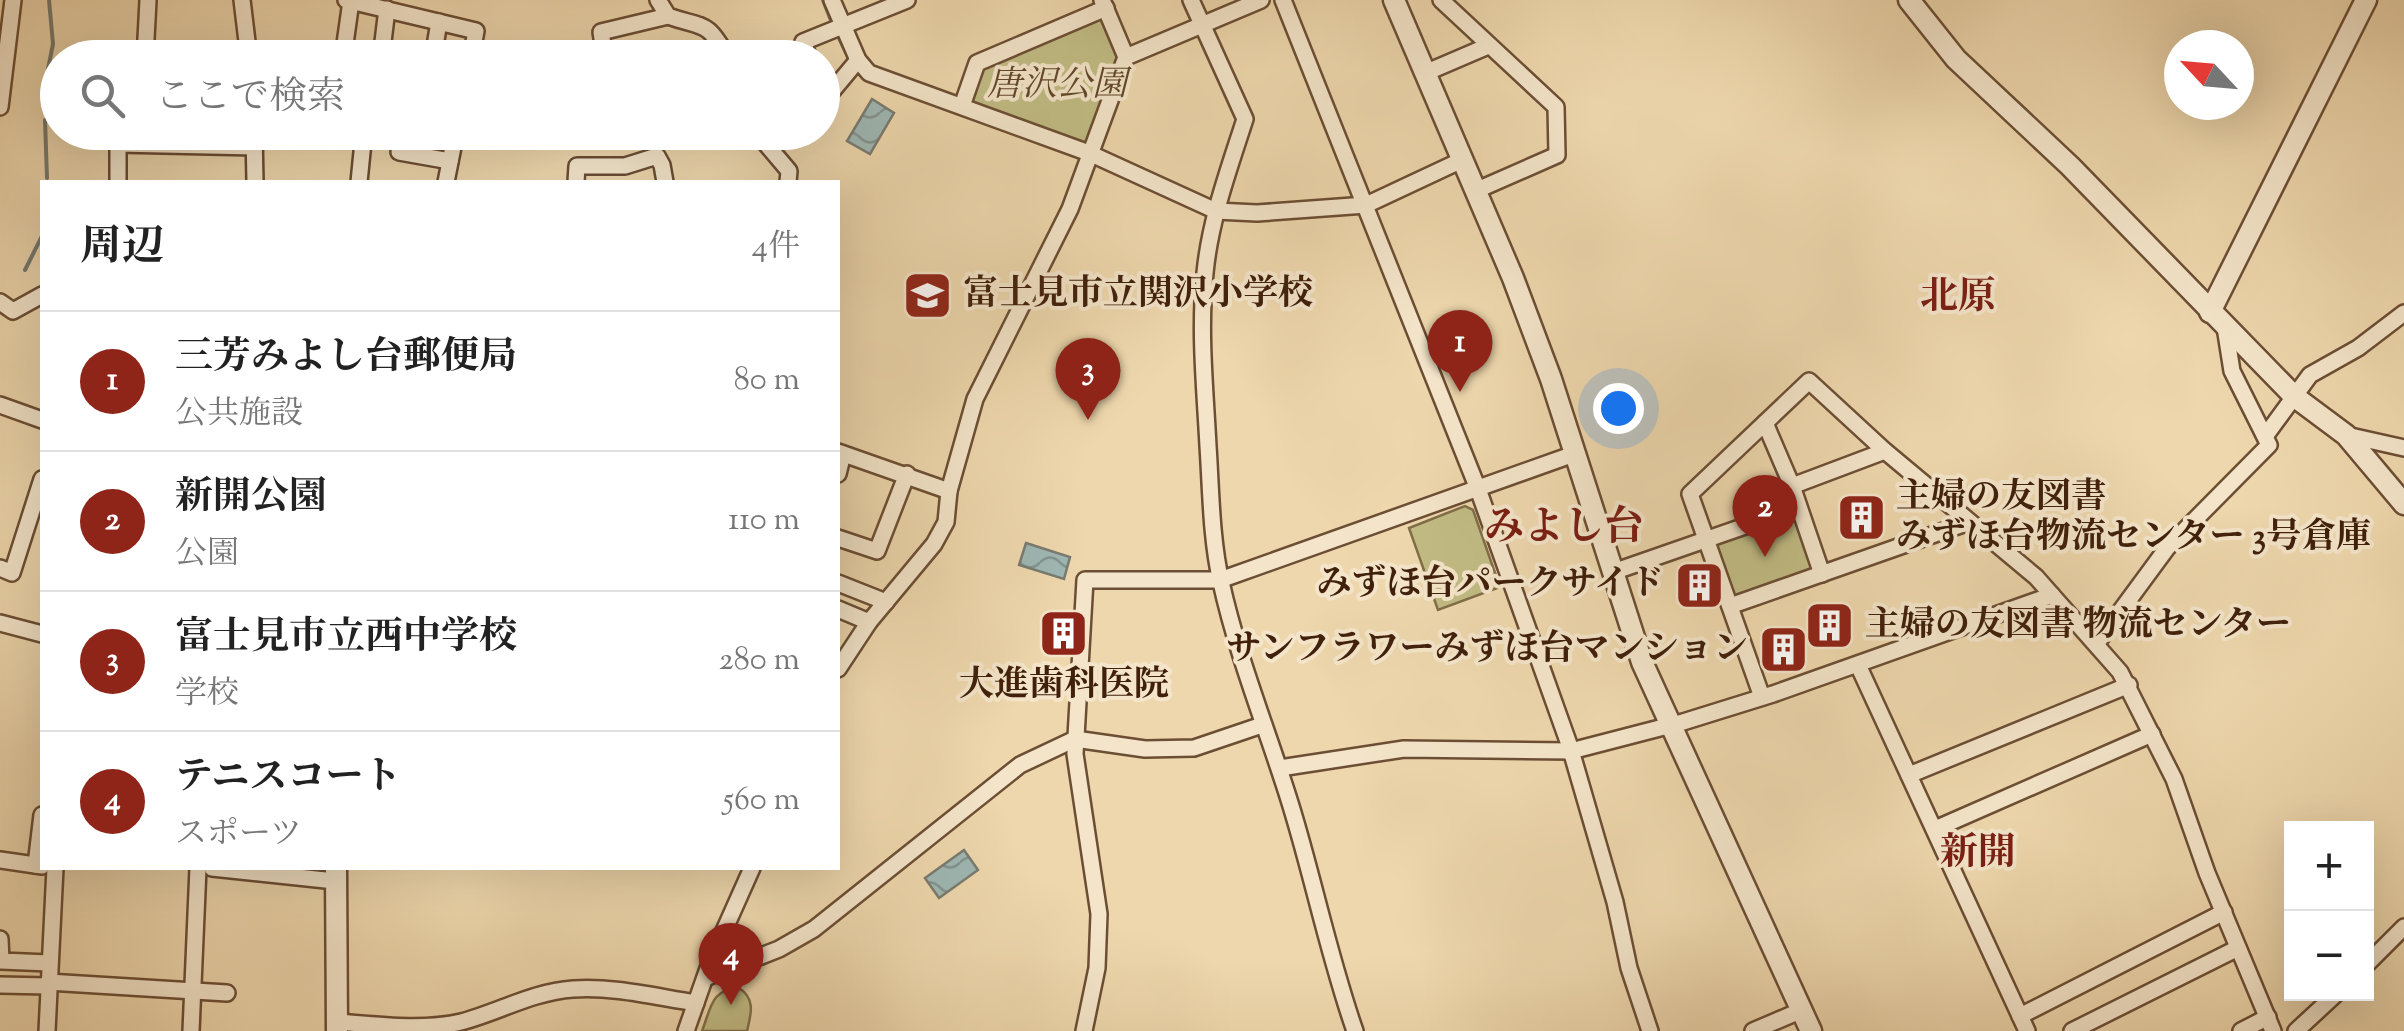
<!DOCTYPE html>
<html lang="ja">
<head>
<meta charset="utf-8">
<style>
	:root { --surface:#fff; --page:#f2f2f2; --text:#222; --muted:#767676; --line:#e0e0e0; --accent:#8f2418 }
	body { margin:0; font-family:"Sorts Mill Goudy","Noto Serif JP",serif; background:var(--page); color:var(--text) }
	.controls { position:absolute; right:30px; bottom:30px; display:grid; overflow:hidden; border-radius:0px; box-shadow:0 10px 40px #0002 }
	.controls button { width:90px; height:90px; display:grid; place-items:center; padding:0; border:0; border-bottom:2px solid var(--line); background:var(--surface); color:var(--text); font:50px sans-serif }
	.compass { position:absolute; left:2164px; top:30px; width:90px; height:90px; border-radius:50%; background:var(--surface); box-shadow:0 10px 40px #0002; rotate:296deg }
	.you { position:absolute; left:1618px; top:408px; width:35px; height:35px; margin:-25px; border:8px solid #fff; border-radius:50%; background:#1a73e8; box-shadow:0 0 0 15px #1a73e833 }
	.badge { display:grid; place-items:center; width:65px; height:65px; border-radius:50%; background:var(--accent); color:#fff; font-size:32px; font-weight:700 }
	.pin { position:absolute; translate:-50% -82px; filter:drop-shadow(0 2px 5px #0008) }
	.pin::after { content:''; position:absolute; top:52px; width:35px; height:30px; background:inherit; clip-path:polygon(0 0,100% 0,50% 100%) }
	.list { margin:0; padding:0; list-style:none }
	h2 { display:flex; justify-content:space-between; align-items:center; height:130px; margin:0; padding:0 40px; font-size:42px }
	h2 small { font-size:32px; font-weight:400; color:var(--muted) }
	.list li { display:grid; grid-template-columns:65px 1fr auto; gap:30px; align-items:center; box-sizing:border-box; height:140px; padding:0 40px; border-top:2px solid var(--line) }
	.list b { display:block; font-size:38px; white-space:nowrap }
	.list p { margin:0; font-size:32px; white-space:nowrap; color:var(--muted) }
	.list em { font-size:32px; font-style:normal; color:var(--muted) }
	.icon { flex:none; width:55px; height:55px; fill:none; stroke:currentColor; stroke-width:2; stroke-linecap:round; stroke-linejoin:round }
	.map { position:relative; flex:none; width:2404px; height:1031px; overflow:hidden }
	.search { position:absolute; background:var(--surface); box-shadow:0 10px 40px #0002; left:40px; top:40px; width:800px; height:110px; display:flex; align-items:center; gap:25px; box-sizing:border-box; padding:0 35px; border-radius:55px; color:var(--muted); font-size:38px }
	.panel { position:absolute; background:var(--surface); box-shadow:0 10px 40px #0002; left:40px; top:180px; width:800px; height:690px; border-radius:0px }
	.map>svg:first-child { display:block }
	.green { fill:#c1bc84; stroke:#806e48; stroke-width:2.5 }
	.water { fill:url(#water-waves); stroke:#787b70; stroke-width:2.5 }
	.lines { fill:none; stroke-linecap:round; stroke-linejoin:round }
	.stream { stroke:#787b70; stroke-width:4 }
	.minor-casing { stroke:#6c4e34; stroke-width:20 }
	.tertiary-casing { stroke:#6c4e34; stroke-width:25 }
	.minor { stroke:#f4e5ca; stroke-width:15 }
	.tertiary { stroke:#f4e5ca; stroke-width:20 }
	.labels { text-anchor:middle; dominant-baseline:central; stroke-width:8; stroke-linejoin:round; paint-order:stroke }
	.park-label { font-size:35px; font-style:italic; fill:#604729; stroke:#f4e5ca }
	.poi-label { font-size:35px; font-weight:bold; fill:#40200b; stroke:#f4e5ca; text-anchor:start }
	.neighbourhood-label { font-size:38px; font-weight:bold; fill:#7a1f14; stroke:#f4e5ca }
	.quarter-label { font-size:40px; font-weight:bold; fill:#7a1f14; stroke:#f4e5ca }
</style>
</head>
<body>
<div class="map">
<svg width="2404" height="1031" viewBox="0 0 2404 1031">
	<defs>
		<pattern id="water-waves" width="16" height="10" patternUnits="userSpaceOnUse" patternTransform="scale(2.5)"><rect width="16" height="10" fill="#9eb7b4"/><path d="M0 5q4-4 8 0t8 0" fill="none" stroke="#829491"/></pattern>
	</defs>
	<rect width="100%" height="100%" fill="#eed7ad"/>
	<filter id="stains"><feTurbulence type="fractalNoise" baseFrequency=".002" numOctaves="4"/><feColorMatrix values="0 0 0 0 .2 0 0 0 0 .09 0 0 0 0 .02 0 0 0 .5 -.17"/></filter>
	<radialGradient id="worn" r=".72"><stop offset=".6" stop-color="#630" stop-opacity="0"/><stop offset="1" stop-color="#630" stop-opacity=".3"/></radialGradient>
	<g class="green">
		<path d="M1099,16L1104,18L1118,58L1087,144L1082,146L968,106L983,66Z"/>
		<path d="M1465,506L1473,510L1500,587L1438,610L1409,528Z"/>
		<path d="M1791,516L1797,518L1814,565L1811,571L1737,597L1732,594L1715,548L1719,542Z"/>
		<path d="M739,988C756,999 751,1014 747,1031H702C711,1008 711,989 739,988Z"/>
	</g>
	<g class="water">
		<path d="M872,99L894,113L870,154L847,141Z"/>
		<path d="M1026,543L1070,557L1064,579L1019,565Z"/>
		<path d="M964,850L978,870L939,898L925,878Z"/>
	</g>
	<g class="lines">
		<g class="stream">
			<path d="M823,0L832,23"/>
			<path d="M836,32L851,63"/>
			<path d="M48,69L53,44L49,0"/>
			<path d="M864,78L962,115"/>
			<path d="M45,120L47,178"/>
			<path d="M25,270L42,236"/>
		</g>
		<defs>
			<g id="minor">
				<path d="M242,0L249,58"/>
				<path d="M346,0L476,31L471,58"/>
				<path d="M658,0L668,16C705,29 706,19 728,58"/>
				<path d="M832,0L858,60L869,73L1089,153L1216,211L1257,213L1366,205L1462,160"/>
				<path d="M1191,0L1245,119C1229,169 1210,220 1205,273C1199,331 1205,388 1208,446C1211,491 1211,538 1221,582C1238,659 1268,731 1291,806C1314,881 1329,957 1355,1031"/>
				<path d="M1283,0L1478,489L1570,747L1615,902L1629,968L1650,1031"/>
				<path d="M1441,0L1556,107L1557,155L1475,191"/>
				<path d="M1126,57L1261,0"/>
				<path d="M145,58L148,0"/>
				<path d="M343,58L351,1"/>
				<path d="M381,58L387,9"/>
				<path d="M433,58L439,22"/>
				<path d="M605,58L601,32L668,16"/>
				<path d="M809,58L803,42L907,0"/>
				<path d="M1425,73L1488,46"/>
				<path d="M822,92L828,96L858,60"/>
				<path d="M962,106L977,63L1106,8"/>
				<path d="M0,107L13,0"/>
				<path d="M254,132L255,182"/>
				<path d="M756,132L789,171L788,182"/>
				<path d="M399,152L450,161"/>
				<path d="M414,154L418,132"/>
				<path d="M118,182V144L255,147"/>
				<path d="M359,182L363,142"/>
				<path d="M446,182L456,132"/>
				<path d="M576,182L577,166H625L657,156L662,165L665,182"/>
				<path d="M0,302L13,311L42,295"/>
				<path d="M0,405L42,420"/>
				<path d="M1765,423L1792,486L1822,574"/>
				<path d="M2266,435L2310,375L2358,348L2404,313"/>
				<path d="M2346,435L2404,448"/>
				<path d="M838,452L949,491"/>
				<path d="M838,474L843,454"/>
				<path d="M1792,486L1885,451"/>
				<path d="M838,538L877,551L907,474"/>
				<path d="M0,568L12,573L42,479"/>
				<path d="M1613,572L1797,508"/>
				<path d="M838,583L886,602"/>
				<path d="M1730,606L1969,522"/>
				<path d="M838,609L869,622"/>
				<path d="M0,623L42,634"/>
				<path d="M2097,643L2167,548L2269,445L2232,371L2225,327"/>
				<path d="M1858,665L2027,1031"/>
				<path d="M838,669L869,622L934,544L946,522L949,491L975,399L1070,209L1126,57L1102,0"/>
				<path d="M1762,697L1690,494L1809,381L1885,451L2036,577L2120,672L2174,779L2207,873L2273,1031"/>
				<path d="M1280,768L1404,749L1571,751L1683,722L1773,694L2052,595"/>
				<path d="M1909,775L2129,685"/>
				<path d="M1935,829L2152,734"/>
				<path d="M0,860L42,866"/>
				<path d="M36,865L42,815"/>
				<path d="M212,868L335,881"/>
				<path d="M0,939L1,961L49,963"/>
				<path d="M2366,965L2404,927"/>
				<path d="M705,978L779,949L814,929L1020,765L1075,739L1145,749L1194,748L1262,725"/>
				<path d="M48,982L227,993"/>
				<path d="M0,985L48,986"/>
				<path d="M2020,1016L2224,912"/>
				<path d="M337,1022C377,1025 422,1031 461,1022C499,1012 532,992 573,989C613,986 656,997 696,1003"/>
				<path d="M47,1031L55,868"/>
				<path d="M191,1031L198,868"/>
				<path d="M686,1031L711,960L752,868"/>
				<path d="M1084,1031L1097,968L1099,914L1075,754L1085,580H1220L1574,454"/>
				<path d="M1753,1031L1802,1010"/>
				<path d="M2072,1031L2238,948"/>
				<path d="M2241,1031L2268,1017"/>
				<path d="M2296,1031L2336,994"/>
			</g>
			<g id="tertiary">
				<path d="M1394,0L1513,278L1551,379L1642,662L1811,1031"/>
				<path d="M1909,0L1956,59L2070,166L2295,397L2346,435L2404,504"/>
				<path d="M2210,312L2366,0"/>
				<path d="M336,868L337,1031"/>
			</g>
		</defs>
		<use href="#minor" class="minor-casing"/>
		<use href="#tertiary" class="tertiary-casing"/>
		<use href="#minor" class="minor"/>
		<use href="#tertiary" class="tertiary"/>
	</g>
	<defs>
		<symbol id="school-square" viewBox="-11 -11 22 22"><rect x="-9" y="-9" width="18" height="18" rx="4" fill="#8f2418" stroke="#f4e5ca"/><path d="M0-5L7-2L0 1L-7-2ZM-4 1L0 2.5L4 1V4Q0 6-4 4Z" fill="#fff"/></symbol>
		<symbol id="building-square" viewBox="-11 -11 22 22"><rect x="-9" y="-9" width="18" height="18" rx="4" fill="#8f2418" stroke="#f4e5ca"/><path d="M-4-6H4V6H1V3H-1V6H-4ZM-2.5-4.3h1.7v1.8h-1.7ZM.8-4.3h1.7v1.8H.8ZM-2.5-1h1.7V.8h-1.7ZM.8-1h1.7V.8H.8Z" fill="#fff"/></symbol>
	</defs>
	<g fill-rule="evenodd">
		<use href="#school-square" x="900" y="268" width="55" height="55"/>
		<use href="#building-square" x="1834" y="490" width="55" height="55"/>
		<use href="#building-square" x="1672" y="558" width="55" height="55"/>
		<use href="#building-square" x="1802" y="598" width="55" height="55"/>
		<use href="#building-square" x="1036" y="606" width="55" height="55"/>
		<use href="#building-square" x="1756" y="622" width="55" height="55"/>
	</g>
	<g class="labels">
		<g class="park-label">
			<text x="1057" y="86">唐沢公園</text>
		</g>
		<g class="poi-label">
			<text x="963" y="295">富士見市立関沢小学校</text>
			<text x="1896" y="498">主婦の友図書<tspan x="1896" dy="40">みずほ台物流センター 3号倉庫</tspan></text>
			<text x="1664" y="585" text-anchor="end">みずほ台パークサイド</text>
			<text x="1865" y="626">主婦の友図書 物流センター</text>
			<text x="1748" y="650" text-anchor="end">サンフラワーみずほ台マンション</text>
			<text x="1064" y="686" text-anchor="middle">大進歯科医院</text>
		</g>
		<g class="neighbourhood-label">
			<text x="1958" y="299">北原</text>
			<text x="1978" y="855">新開</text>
		</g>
		<g class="quarter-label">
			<text x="1564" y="529">みよし台</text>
		</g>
	</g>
	<rect width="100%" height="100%" filter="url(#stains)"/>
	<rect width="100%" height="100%" fill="url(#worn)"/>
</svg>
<div class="controls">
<button>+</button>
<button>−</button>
</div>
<svg class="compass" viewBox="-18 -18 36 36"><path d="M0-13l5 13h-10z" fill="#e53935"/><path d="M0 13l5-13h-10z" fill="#767676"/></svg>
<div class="you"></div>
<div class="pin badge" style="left:1460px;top:392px">1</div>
<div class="pin badge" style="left:1765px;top:557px">2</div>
<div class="pin badge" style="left:1088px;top:420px">3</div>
<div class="pin badge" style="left:731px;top:1005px">4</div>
<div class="search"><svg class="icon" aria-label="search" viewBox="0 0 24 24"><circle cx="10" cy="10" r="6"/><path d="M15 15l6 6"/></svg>ここで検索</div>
<section class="panel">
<h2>周辺<small>4件</small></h2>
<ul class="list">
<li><span class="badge">1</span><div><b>三芳みよし台郵便局</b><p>公共施設</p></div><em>80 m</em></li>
<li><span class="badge">2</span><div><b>新開公園</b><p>公園</p></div><em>110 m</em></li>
<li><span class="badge">3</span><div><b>富士見市立西中学校</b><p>学校</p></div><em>280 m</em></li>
<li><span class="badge">4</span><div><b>テニスコート</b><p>スポーツ</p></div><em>560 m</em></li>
</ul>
</section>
</div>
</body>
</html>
